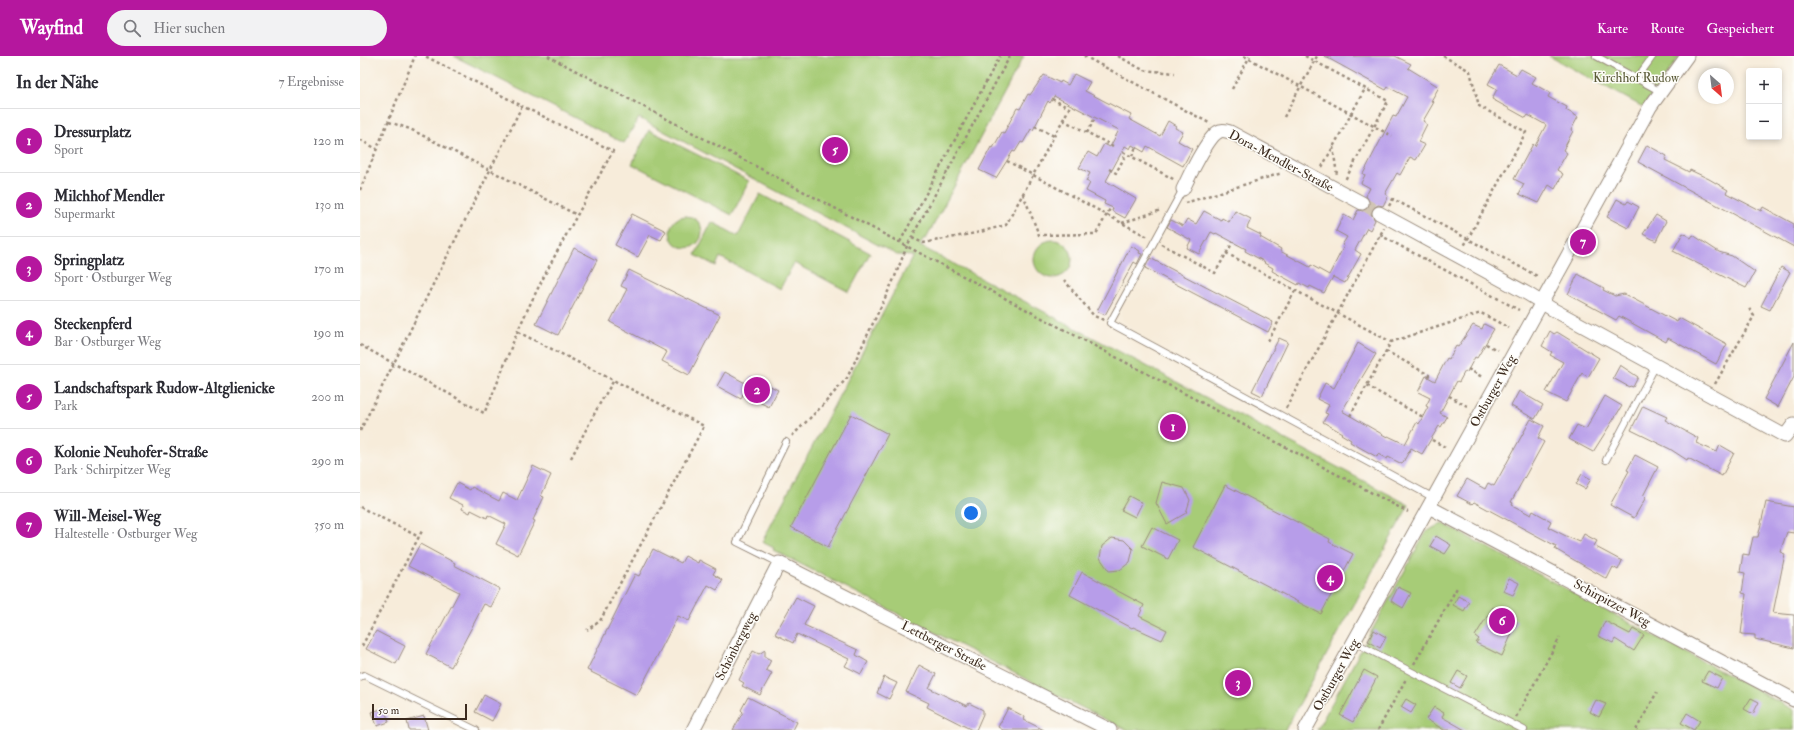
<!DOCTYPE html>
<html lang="de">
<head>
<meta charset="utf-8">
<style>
	:root { --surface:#fff; --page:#f2f2f3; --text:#2b2b33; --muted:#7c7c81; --line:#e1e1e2; --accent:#b5179e }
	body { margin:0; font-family:"IM FELL Double Pica",serif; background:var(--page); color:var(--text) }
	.controls { position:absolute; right:12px; top:12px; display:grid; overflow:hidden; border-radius:4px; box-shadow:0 2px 6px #0003 }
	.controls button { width:36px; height:36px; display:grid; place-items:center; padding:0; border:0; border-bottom:1px solid var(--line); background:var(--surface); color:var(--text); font:20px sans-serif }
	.compass { position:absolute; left:1338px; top:12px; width:36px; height:36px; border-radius:50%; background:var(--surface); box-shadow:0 2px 6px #0003; rotate:152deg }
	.scale { position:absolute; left:12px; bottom:10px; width:95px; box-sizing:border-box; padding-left:4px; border:2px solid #3b2a1e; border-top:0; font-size:11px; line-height:14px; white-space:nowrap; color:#3b2a1e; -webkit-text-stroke:3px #fdfcf7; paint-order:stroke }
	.you { position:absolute; left:611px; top:457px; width:14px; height:14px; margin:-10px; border:3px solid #fff; border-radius:50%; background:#1a73e8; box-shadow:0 0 0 6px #1a73e833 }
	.badge { display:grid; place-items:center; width:26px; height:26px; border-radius:50%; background:var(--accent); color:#fff; font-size:13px; font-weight:700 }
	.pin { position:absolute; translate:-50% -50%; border:2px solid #fff; box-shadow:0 1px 4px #0006 }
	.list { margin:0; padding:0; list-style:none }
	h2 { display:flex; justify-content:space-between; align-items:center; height:52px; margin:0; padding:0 16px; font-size:17px }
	h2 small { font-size:13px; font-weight:400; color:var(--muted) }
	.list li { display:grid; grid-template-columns:26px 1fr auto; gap:12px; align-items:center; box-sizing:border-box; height:64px; padding:0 16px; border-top:1px solid var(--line) }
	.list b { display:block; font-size:15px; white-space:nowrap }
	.list p { margin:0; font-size:13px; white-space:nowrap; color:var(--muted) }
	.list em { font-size:13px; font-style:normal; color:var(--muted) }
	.icon { flex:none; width:22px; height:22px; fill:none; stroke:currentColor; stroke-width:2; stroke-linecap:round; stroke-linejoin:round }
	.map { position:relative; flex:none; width:1434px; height:674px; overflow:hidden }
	header { display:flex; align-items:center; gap:24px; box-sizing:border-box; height:56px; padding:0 20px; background:var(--accent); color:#fff }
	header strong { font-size:19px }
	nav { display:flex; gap:22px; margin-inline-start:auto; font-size:14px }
	.search { width:280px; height:36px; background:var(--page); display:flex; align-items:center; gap:10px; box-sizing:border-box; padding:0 14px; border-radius:22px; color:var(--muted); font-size:15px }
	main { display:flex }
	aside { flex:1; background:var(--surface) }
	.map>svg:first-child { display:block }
	.green { fill:#a7cc77; stroke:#717b4a }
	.building { fill:#b79de9 }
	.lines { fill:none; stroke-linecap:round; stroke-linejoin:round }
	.street-tunnel { stroke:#d1c5b4; stroke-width:13; stroke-dasharray:13 6; stroke-linecap:butt }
	.lane-casing { stroke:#998b7c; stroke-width:8 }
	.street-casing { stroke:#998b7c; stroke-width:15 }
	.path { stroke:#998b7c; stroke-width:2.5; stroke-dasharray:3 3; stroke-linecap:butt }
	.lane { stroke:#fff; stroke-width:6 }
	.street { stroke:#fff; stroke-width:13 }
	.labels { text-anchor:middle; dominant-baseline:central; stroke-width:3; stroke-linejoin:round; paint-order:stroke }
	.park-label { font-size:13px; fill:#5b5b39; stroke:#fdfcf7 }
	.street-label { font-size:13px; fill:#3b2a1e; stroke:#fdfcf7 }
</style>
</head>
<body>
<header>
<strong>Wayfind</strong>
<div class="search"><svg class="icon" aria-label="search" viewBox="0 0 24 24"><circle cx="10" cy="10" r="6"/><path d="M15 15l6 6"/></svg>Hier suchen</div>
<nav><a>Karte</a><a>Route</a><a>Gespeichert</a></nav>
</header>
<main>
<aside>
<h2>In der Nähe<small>7 Ergebnisse</small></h2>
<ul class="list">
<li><span class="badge">1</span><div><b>Dressurplatz</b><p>Sport</p></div><em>120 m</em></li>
<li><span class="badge">2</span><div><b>Milchhof Mendler</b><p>Supermarkt</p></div><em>130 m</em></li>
<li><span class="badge">3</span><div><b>Springplatz</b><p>Sport · Ostburger Weg</p></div><em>170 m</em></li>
<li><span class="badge">4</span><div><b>Steckenpferd</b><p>Bar · Ostburger Weg</p></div><em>190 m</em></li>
<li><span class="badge">5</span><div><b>Landschaftspark Rudow-Altglienicke</b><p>Park</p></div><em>200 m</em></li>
<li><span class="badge">6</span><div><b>Kolonie Neuhofer-Straße</b><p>Park · Schirpitzer Weg</p></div><em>290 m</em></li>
<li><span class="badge">7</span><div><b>Will-Meisel-Weg</b><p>Haltestelle · Ostburger Weg</p></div><em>350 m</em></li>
</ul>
</aside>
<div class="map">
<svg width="1434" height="674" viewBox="0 0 1434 674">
	<rect width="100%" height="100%" fill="#fdfcf7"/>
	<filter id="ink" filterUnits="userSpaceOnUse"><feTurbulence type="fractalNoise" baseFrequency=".025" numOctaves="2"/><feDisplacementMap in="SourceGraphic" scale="8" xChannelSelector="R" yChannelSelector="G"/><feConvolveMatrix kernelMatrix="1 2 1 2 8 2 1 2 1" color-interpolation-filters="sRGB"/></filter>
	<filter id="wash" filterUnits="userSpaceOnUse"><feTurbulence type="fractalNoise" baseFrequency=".012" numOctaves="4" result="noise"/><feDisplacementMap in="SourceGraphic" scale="16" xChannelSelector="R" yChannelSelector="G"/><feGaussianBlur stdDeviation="0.9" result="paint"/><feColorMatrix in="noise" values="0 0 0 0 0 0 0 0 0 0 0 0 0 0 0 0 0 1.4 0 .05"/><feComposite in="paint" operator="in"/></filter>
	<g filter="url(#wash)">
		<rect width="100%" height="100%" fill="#f7ecda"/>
		<g class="green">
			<path d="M94,0H664L566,183L564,182L560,190L1049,449L925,674H766L413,494L414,492L402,486L553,200L537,199L279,62L264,87Z"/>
			<path d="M1189,0H1320L1283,51Z"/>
			<path d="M289,74L389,125L372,159L272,108Z"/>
			<path d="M400,138L510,197L489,236L434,207L420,233L360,201L356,210L335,199L352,166L378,180Z"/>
			<circle cx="326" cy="176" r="16"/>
			<circle cx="693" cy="203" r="19"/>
			<path d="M1082,467L1434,654V674H957L1066,476Z"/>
		</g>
		<g id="blocks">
			<g class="building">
				<path d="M964,0H1035L1051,8L1048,12L1079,31L1071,45L1074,46L1063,65L1067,68L1058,86L1065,89L1056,104L1050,101L1040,119L1037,117L1025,138L1028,140L1023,150L1018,149L1012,153L1011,158L1015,164L1010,174L1007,172L995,194L1001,198L985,227L973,221L964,237L950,230L949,232L939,227L938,229L912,215L913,212L904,207L905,206L885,195L886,193L856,177L855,178L851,176L839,198L827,192L831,184L807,171L811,164L823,170L827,163L836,168L844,155L861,164L862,162L869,166L875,155L891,163L887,172L901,179L900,181L921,193L920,195L950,211L951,209L969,219L984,190L982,189L987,181L976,175L984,159L993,164L998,154L1003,155L1009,151L1010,146L1006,140L1010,132L1001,127L1005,119L1003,118L1033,60L1036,61L1047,41L1028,31L1026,34Z"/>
				<path d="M1139,9L1157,19L1161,13L1176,21L1172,27L1190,37L1188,41L1207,51L1206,54L1218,61L1211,74L1213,75L1203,94L1207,97L1197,114L1203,118L1195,133L1189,129L1179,147L1159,138L1164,128L1154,123L1173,88L1175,90L1186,69L1168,59L1166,62L1132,43L1137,33L1128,28Z"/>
				<path d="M714,18L730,26L725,35L771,59L769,63L800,80L808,65L816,70L815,72L823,76L818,85L832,93L823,110L787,90L784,96L772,89L770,93L765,90L746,125L776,143L765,162L752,155L753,152L744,148L745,145L726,135L730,127L726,125L730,117L719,112L728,96L737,101L744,88L750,91L759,74L694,40L690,47L688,45L673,74L671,73L663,87L661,86L655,96L653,95L636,122L619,114L631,91L633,92L642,76L644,77L657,52L660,53L668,38L670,39L684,19L700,27L701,25L708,29Z"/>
				<path d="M1287,89L1307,100L1305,104L1329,116L1330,114L1349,123L1368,134L1366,137L1401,155L1403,151L1434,168V191L1278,106Z"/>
				<path d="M1257,143L1266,148L1268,145L1279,151L1268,172L1247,161Z"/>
				<path d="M272,158L306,175L301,184L290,179L278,201L255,189Z"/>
				<path d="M1296,159L1306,165L1296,185L1283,178Z"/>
				<path d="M1323,177L1331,182L1333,179L1359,196L1372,200L1395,216L1386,232L1313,195Z"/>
				<path d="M771,190L780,195L779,197L782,198L777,208L774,206L745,259L737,255Z"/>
				<path d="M214,192L237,204L198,279L176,268Z"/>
				<path d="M790,202L913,266L908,276L785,212Z"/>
				<path d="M1421,211L1430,216L1410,254L1401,250Z"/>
				<path d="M269,214L360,259L329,319L302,305L307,296L250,266L267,233L261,230Z"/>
				<path d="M1218,218L1244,232L1243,234L1255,240L1264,238L1317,266L1319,262L1367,288L1356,308L1308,282L1306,286L1259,260L1256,264L1208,238Z"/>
				<path d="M1124,268L1134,273L1117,302L1115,301L1107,316L1105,315L1099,326L1097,325L1080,357L1087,361L1081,371L1079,370L1062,398L1051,392L1042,408L1028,401L1027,403L1018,398L1017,401L990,386L991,384L981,378L982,377L963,366L968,358L965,357L969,349L957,343L965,327L974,332L998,287L1016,298L982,355L1027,381L1028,380L1045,388L1057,366L1059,368L1068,351L1066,350L1070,342L1058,336L1066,320L1075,325L1087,302L1089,303L1096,290L1098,291L1113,269L1122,273Z"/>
				<path d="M1190,275L1194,278L1197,276L1239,302L1228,321L1222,317L1206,346L1186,336L1203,306L1190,299L1192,296L1182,290Z"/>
				<path d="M919,282L928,286L902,340L892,335Z"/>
				<path d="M1434,286V321L1418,351L1404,343Z"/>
				<path d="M1260,309L1278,321L1273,331L1270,330L1269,331L1253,322Z"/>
				<path d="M365,316L387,328L391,320L418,334L409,351L383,338L381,343L357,330Z"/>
				<path d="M1159,335L1183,349L1175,363L1151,350Z"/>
				<path d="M1245,340L1262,350L1233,396L1209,383L1217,369L1226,373Z"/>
				<path d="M1283,350L1307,361L1305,364L1338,382L1336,387L1357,396L1360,389L1374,397L1362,420L1328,402L1327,404L1310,393L1271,374Z"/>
				<path d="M491,358L528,378L468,491L431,471Z"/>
				<path d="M1171,363L1184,370L1178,382L1184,386L1151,446L1153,447L1152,449L1171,459L1173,455L1191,465L1188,471L1210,482L1220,486L1224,478L1237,485L1234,490L1262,505L1258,514L1253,511L1247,523L1195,493L1196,490L1114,446L1112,448L1097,440L1107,423L1125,433L1128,427L1134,430Z"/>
				<path d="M1275,399L1298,411L1283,440L1286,441L1274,462L1250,449L1269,415L1267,414Z"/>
				<path d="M173,410L191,419L181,440L184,441L173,464L175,465L158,499L136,488L146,468L128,459L127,462L111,454L110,457L102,453L103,449L89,442L97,427L110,434L112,431L139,445L143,437L157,444Z"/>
				<path d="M1222,418L1231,423L1225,433L1216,428Z"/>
				<path d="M802,426L824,432L830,444L826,457L807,468L796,447Z"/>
				<path d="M865,429L970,483L969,486L993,498L961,558L833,491Z"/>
				<path d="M769,440L782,447L775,461L761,454Z"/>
				<path d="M1406,446L1434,451V477L1427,476L1420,496L1425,498L1413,557L1434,559V592L1395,583V579L1381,578L1386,538L1382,537L1385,517L1380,516L1383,498L1389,499L1393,481H1398Z"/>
				<path d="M792,471L818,484L808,503L782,490Z"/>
				<path d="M1076,480L1091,489L1085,498L1070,490Z"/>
				<path d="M752,482L764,484L773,493L770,506L760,514L749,515L740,502L742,490Z"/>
				<path d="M60,488L95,507L94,509L140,533L131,551L124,548L91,611L66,598L99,536L48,510Z"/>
				<path d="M293,493L321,507L325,500L338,507L339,504L356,513L353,518L363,524L357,534L348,529L329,565L318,560L277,639L227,614L275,518L279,520Z"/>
				<path d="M722,516L784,549L779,560L807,574L802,584L773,571L772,572L710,539Z"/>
				<path d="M1149,522L1159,527L1153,539L1143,535Z"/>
				<path d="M1038,531L1051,537L1043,552L1031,545Z"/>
				<path d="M1098,540L1109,546L1104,555L1093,549Z"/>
				<path d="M436,541L454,550L444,569L498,594L496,599L508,606L501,618L485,610L489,603L437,578L433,587L415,578Z"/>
				<path d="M1133,551L1157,566L1142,600L1116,587L1119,583L1115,580Z"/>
				<path d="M1245,565L1270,578L1273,573L1284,579L1274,595L1255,583L1253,587L1238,580Z"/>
				<path d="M1014,574L1026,581L1020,592L1008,585Z"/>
				<path d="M16,575L45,590L36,608L6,593Z"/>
				<path d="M405,594V601L411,604L406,614L412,617L400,639L382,630L384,627L379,624L393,595L399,598Z"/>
				<path d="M559,609L576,618L569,632L607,650L609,647L623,654V658L616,674H612L567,651L569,647L546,636Z"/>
				<path d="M1004,614L1017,621L993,666L980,659Z"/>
				<path d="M1098,615L1107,620L1100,632L1091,627Z"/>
				<path d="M1348,615L1362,622L1357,632L1342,625Z"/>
				<path d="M524,621L537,627L529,643L517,637Z"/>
				<path d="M124,639L141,648L132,665L115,656Z"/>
				<path d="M388,641L437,666L433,674H373L383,656L381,654Z"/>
				<path d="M1391,642L1399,646L1393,658L1384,653Z"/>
				<path d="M1046,643L1056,649L1051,657L1041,651Z"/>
				<path d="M1236,644L1246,648L1239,661L1230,656Z"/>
				<path d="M1074,651L1084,657L1082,661L1105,674H1084L1066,663Z"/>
				<path d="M24,652L29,666L17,670L12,656Z"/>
				<path d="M648,652L665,661L664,664L684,674H643L638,671Z"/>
				<path d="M1327,657L1340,665L1334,674L1321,667Z"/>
				<path d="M64,660L68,674H49L47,665Z"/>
			</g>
		</g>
	</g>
	<g filter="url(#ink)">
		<use href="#blocks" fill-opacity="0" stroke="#998b7c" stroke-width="1"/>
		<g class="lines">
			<path class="street-tunnel" d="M1002,147L1019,157"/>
			<defs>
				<g id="lane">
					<path d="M1236,0L1301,36"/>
					<path d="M1277,22L1293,0"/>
					<path d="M823,133L750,267L1074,442"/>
					<path d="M1246,404L1296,309"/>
					<path d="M419,507L377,486L426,386"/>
					<path d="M994,586L1164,674"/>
					<path d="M0,621L4,619L116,674"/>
				</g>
				<g id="street">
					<path d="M823,133C828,122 848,81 858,76C862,73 866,75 870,76L1002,147"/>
					<path d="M1019,157L1168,238L1192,253L1425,380L1434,368"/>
					<path d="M1069,451L1434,644"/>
					<path d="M333,674L419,507L750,674"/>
					<path d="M945,674L1290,51L1327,0"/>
				</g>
			</defs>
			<use href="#lane" class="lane-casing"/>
			<use href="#street" class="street-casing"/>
			<g class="path">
				<path d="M188,0L1048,456"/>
				<path d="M724,0L851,68"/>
				<path d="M758,0L783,14L815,17"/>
				<path d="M884,0L1032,80"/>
				<path d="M945,0L1028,45L985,124"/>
				<path d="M1083,0L1110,15L1119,50L1166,76L1104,190"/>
				<path d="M872,33L890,0"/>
				<path d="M692,43L709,52"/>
				<path d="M924,61L957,0"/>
				<path d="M703,64L753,90"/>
				<path d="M29,66L50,73L217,159"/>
				<path d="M675,70L694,80"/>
				<path d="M727,77L735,62"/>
				<path d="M0,84L17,93"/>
				<path d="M973,91L977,119"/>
				<path d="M763,96L815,124"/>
				<path d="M772,100L776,91"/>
				<path d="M647,105L788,181"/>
				<path d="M962,111L1005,33"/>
				<path d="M749,113L756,117L766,98"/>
				<path d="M0,134L55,0"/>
				<path d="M663,138L679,179L736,178L751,151"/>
				<path d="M825,147L922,117"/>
				<path d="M1029,150L1033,143L1177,220"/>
				<path d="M762,167L801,154"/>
				<path d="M1020,179L1159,254"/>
				<path d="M552,182L563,187L616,177L646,169L711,49"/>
				<path d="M540,186L640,0"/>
				<path d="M801,188L855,217L873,186"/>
				<path d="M866,197L1031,286"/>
				<path d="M704,224L734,260L744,264"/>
				<path d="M158,276L344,370L240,565L227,574"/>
				<path d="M908,285L935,235"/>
				<path d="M1126,288L1137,294"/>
				<path d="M0,289L124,357C138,329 147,299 160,270C187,210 221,153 253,95L162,50"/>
				<path d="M1026,295L1069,319L1068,321"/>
				<path d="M1108,313L1122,321"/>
				<path d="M1355,328L1394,260L1388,251"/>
				<path d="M1007,330L1063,361"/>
				<path d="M1089,340L1107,350"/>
				<path d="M926,352L1024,172"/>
				<path d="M990,360L1031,286L1121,257L1149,272"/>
				<path d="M0,375L162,50L65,0"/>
				<path d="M432,380L463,349L487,322L534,223L547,190L650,0"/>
				<path d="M1072,384L1085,391"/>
				<path d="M211,402L239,349L254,324"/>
				<path d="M0,451L59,481"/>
				<path d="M2,590L63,473"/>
				<path d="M1054,608L1098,530"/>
				<path d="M1156,661L1200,581"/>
				<path d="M1018,674L1046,623"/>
				<path d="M1276,674L1297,636"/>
			</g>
			<use href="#lane" class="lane"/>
			<use href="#street" class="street"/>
		</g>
	</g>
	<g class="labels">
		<g class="park-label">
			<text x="1276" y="22">Kirchhof Rudow</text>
		</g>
		<g class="street-label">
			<text transform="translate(921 105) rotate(28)">Dora-Mendler-Straße</text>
			<text transform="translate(1133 335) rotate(-61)">Ostburger Weg</text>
			<text transform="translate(1252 547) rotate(28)">Schirpitzer Weg</text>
			<text transform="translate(376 590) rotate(-63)">Schönbergweg</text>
			<text transform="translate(584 590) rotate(27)">Lettberger Straße</text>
			<text transform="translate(976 619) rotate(-61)">Ostburger Weg</text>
		</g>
	</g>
</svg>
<div class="controls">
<button>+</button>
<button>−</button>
</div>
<svg class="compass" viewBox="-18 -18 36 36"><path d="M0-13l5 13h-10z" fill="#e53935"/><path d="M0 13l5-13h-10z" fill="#7c7c81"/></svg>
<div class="scale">50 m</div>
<div class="you"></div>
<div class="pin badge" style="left:813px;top:371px">1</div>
<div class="pin badge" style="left:397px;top:334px">2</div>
<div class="pin badge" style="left:878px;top:627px">3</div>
<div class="pin badge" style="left:970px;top:522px">4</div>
<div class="pin badge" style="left:475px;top:94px">5</div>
<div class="pin badge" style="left:1142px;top:565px">6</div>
<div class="pin badge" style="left:1223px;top:186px">7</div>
</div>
</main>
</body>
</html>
